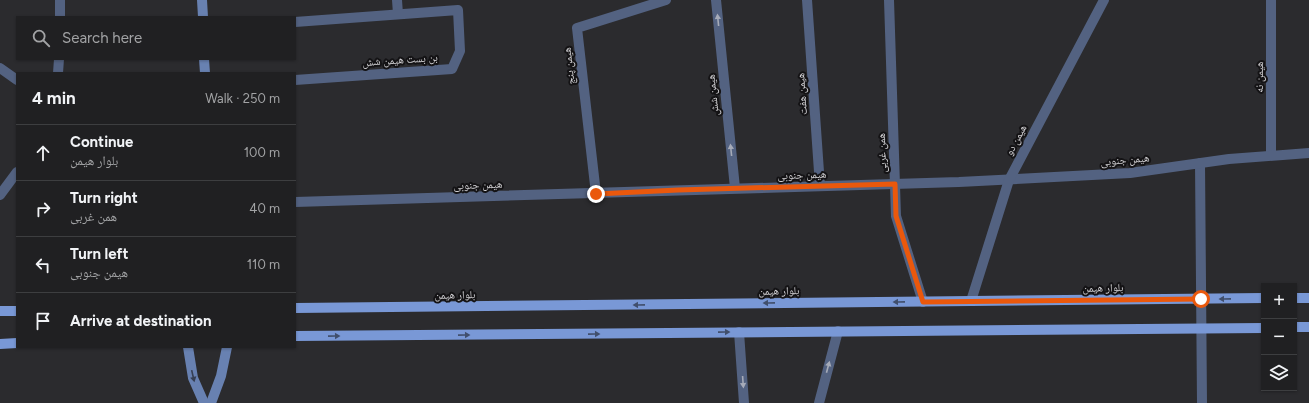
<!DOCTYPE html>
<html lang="en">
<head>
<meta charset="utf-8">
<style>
	:root { --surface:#202022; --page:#28282a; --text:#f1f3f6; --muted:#a2a3a5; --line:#3d3e40 }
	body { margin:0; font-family:Figtree,"Noto Naskh Arabic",sans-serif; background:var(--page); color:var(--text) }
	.controls { position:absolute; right:12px; bottom:12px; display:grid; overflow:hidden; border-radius:0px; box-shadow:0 1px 3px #0004 }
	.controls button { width:36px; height:36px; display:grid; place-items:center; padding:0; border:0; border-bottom:1px solid var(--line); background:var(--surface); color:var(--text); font:20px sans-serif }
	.stop { position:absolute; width:12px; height:12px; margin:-9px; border:3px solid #ea580c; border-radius:50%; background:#fff }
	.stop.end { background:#ea580c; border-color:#fff; box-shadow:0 1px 4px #0008 }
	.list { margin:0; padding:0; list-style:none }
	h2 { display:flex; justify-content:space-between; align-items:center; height:52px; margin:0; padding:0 16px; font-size:17px }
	h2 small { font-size:13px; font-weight:400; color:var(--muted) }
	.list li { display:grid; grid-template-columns:26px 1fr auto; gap:12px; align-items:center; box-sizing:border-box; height:56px; padding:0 16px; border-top:1px solid var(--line) }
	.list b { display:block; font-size:15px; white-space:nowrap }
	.list p { margin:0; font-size:13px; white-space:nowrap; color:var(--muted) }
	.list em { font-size:13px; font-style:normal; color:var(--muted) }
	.icon { flex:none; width:22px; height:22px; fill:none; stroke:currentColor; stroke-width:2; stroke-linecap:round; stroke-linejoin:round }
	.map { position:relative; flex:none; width:1309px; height:403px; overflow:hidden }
	.search { position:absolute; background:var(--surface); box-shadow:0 1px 3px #0004; left:16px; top:16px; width:280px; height:44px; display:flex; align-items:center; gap:10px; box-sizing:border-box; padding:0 14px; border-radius:0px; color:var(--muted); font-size:15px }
	.panel { position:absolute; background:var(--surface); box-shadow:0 1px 3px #0004; left:16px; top:72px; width:280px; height:276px; border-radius:0px }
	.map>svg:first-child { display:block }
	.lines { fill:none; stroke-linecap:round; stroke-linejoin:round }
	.street { stroke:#536281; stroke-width:10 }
	.secondary { stroke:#6881b1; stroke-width:10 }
	.primary { stroke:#7998d6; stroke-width:10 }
	.oneway { fill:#a6abb8 }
	.oneway2 { fill:#414f6c }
	.oneway3 { fill:#363f53 }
	.route { stroke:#ea580c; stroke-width:5 }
	.labels { text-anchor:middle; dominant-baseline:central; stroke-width:4; stroke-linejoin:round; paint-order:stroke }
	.street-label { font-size:11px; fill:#d3d2d5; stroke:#141315 }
</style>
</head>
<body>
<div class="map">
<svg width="1309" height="403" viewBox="0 0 1309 403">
	<rect width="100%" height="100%" fill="#2b2b2e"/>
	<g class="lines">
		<g class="street">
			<path d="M397,0L398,14"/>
			<path d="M716,0L735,188"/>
			<path d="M807,0L820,186"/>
			<path d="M889,0L896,216L923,302"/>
			<path d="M60,17V0"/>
			<path d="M295,22L458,10L460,51L452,69L295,80"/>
			<path d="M0,68L17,80"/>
			<path d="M58,73L59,59"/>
			<path d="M1271,155V0"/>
			<path d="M1200,163L1202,403"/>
			<path d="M596,194L577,28L666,0"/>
			<path d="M0,195L17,172"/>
			<path d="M295,202L959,182L1130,173L1229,159L1309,153"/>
			<path d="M971,301L1009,180L1104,0"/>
			<path d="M739,332L744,403"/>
			<path d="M819,403L838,331"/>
		</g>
		<g class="secondary">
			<path d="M202,0L203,17"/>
			<path d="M204,59L205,73"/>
			<path d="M188,347L193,378L204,403"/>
			<path d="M211,403L221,376L227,347"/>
		</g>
		<g class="primary">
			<path d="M1294,298H1309"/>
			<path d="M295,308L1264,298"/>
			<path d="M0,311H17"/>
			<path d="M1294,327H1309"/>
			<path d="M295,336L1264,328"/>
			<path d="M0,344L17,343"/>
		</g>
	</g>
	<defs><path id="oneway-solid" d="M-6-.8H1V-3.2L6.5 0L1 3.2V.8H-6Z"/></defs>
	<g class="oneway">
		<use href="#oneway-solid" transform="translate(718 20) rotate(-96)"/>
		<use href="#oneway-solid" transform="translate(731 150) rotate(-96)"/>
		<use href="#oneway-solid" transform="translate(828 367) rotate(-75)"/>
		<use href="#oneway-solid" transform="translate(743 382) rotate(86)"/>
	</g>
	<g class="oneway2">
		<use href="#oneway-solid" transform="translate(1225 299) rotate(179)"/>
		<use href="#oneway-solid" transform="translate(899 302) rotate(179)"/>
		<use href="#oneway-solid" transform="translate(769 303) rotate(179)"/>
		<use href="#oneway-solid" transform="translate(639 305) rotate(179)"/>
		<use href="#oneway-solid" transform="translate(724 332) rotate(-1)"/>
		<use href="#oneway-solid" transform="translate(594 334) rotate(-1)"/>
		<use href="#oneway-solid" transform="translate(464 335) rotate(-1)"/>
		<use href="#oneway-solid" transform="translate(334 336) rotate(-1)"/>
	</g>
	<use class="oneway3" href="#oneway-solid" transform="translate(193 376) rotate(77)"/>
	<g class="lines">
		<path class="route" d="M596,194L678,190L895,184L896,216L923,302L1201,299"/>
	</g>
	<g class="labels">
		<g class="street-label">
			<text transform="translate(400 60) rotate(-4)">بن بست هیمن شش</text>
			<text transform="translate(569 66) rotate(-96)">هیمن پنج</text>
			<text transform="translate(1259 77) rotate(-90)">هیمن نه</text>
			<text transform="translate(802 94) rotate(-94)">هیمن هفت</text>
			<text transform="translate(713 95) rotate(-96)">هیمن شش</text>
			<text transform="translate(1016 140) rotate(-62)">هیمن دو</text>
			<text transform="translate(882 153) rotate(-92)">همن غربی</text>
			<text transform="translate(1125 160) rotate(-5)">هیمن جنوبی</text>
			<text transform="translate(802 175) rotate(-2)">هیمن جنوبی</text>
			<text transform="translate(478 185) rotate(-2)">هیمن جنوبی</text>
			<text transform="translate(1103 288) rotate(-1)">بلوار هیمن</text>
			<text transform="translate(779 291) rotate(-1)">بلوار هیمن</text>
			<text transform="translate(455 295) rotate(-1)">بلوار هیمن</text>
		</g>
	</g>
</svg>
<div class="controls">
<button>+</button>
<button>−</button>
<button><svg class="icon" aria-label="layers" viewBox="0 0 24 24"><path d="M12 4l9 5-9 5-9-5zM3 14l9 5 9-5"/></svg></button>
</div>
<div class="stop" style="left:1201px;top:299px"></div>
<div class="stop end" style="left:596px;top:194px"></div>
<div class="search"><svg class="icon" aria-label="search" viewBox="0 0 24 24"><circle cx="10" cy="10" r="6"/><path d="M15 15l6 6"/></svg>Search here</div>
<section class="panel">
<h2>4 min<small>Walk · 250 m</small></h2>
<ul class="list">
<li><svg class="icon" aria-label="ahead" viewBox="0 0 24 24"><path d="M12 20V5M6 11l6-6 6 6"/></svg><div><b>Continue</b><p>بلوار هیمن</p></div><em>100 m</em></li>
<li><svg class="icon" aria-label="right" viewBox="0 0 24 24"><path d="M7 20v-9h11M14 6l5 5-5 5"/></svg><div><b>Turn right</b><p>همن غربی</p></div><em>40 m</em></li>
<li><svg class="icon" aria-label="left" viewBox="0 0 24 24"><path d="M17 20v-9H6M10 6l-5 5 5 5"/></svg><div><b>Turn left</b><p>هیمن جنوبی</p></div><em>110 m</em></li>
<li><svg class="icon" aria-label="arrive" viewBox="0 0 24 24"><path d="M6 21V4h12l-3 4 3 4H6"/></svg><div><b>Arrive at destination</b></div></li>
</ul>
</section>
</div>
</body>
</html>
